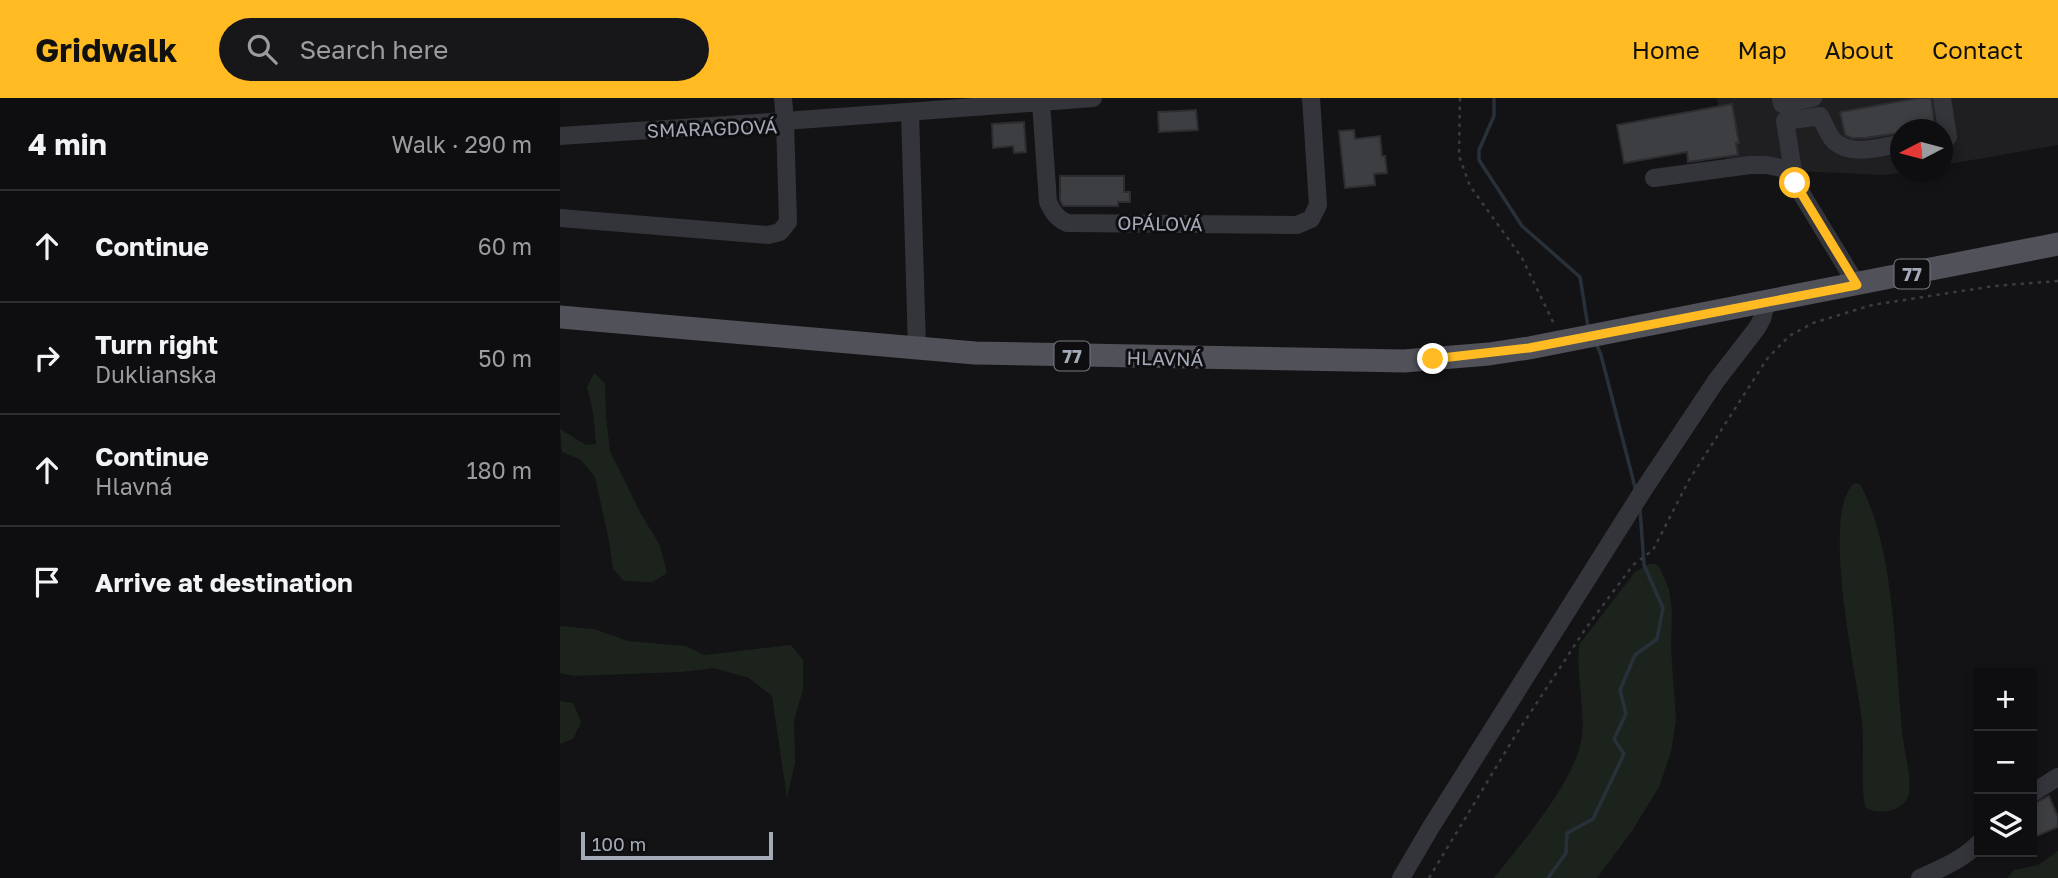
<!DOCTYPE html>
<html lang="en">
<head>
<meta charset="utf-8">
<style>
	:root { --surface:#0e0e10; --page:#171719; --text:#f1f3f6; --muted:#9b9c9f; --line:#2e2e30; --accent:#ffbb21 }
	body { margin:0; font-family:"Golos Text",sans-serif; background:var(--page); color:var(--text) }
	.controls { position:absolute; right:21px; bottom:21px; display:grid; overflow:hidden; border-radius:0px; box-shadow:0 4px 10px #0003 }
	.controls button { width:63px; height:63px; display:grid; place-items:center; padding:0; border:0; border-bottom:2px solid var(--line); background:var(--surface); color:var(--text); font:35px sans-serif }
	.compass { position:absolute; left:1330px; top:21px; width:63px; height:63px; border-radius:50%; background:var(--surface); box-shadow:0 4px 10px #0003; rotate:264deg }
	.scale { position:absolute; left:21px; bottom:18px; width:192px; box-sizing:border-box; padding-left:7px; border:4px solid #a3a9b6; border-top:0; font-size:19px; line-height:24px; white-space:nowrap; color:#a3a9b6; -webkit-text-stroke:5px #0e0e10; paint-order:stroke }
	.stop { position:absolute; width:21px; height:21px; margin:-16px; border:5px solid #ffbb21; border-radius:50%; background:#fff }
	.stop.end { background:#ffbb21; border-color:#fff; box-shadow:0 2px 7px #0008 }
	.list { margin:0; padding:0; list-style:none }
	h2 { display:flex; justify-content:space-between; align-items:center; height:91px; margin:0; padding:0 28px; font-size:30px }
	h2 small { font-size:23px; font-weight:400; color:var(--muted) }
	.list li { display:grid; grid-template-columns:46px 1fr auto; gap:21px; align-items:center; box-sizing:border-box; height:112px; padding:0 28px; border-top:2px solid var(--line) }
	.list b { display:block; font-size:26px; white-space:nowrap }
	.list p { margin:0; font-size:23px; white-space:nowrap; color:var(--muted) }
	.list em { font-size:23px; font-style:normal; color:var(--muted) }
	.icon { flex:none; width:38px; height:38px; fill:none; stroke:currentColor; stroke-width:2; stroke-linecap:round; stroke-linejoin:round }
	.map { position:relative; flex:none; width:1498px; height:780px; overflow:hidden }
	header { display:flex; align-items:center; gap:42px; box-sizing:border-box; height:98px; padding:0 35px; background:var(--accent); color:#111 }
	header strong { font-size:33px }
	nav { display:flex; gap:38px; margin-inline-start:auto; font-size:24px }
	.search { width:490px; height:63px; background:var(--page); display:flex; align-items:center; gap:18px; box-sizing:border-box; padding:0 24px; border-radius:38px; color:var(--muted); font-size:26px }
	main { display:flex }
	aside { flex:1; background:var(--surface) }
	.map>svg:first-child { display:block }
	.built { fill:#1f1f22 }
	.green { fill:#1b231c }
	.lines { fill:none; stroke-linecap:round; stroke-linejoin:round }
	.stream { stroke:#28313a; stroke-width:3.5 }
	.building { fill:#3c3e42; stroke:#2d2d31; stroke-width:2 }
	.path { stroke:#3a3c41; stroke-width:2.5; stroke-dasharray:3.5 5; stroke-linecap:butt }
	.minor { stroke:#34353a; stroke-width:18 }
	.major { stroke:#505159; stroke-width:23 }
	.route { stroke:#ffbb21; stroke-width:9 }
	.labels { text-anchor:middle; dominant-baseline:central; stroke-width:6; stroke-linejoin:round; paint-order:stroke }
	.shield { fill:#0e0e10; stroke:#767a84; stroke-width:2 }
	.shield-label { font-size:18px; font-weight:bold; fill:#a3a9b6 }
	.street-label { font-size:19px; fill:#a3a9b6; stroke:#0e0e10 }
</style>
</head>
<body>
<header>
<strong>Gridwalk</strong>
<div class="search"><svg class="icon" aria-label="search" viewBox="0 0 24 24"><circle cx="10" cy="10" r="6"/><path d="M15 15l6 6"/></svg>Search here</div>
<nav><a>Home</a><a>Map</a><a>About</a><a>Contact</a></nav>
</header>
<main>
<aside>
<h2>4 min<small>Walk · 290 m</small></h2>
<ul class="list">
<li><svg class="icon" aria-label="ahead" viewBox="0 0 24 24"><path d="M12 20V5M6 11l6-6 6 6"/></svg><div><b>Continue</b></div><em>60 m</em></li>
<li><svg class="icon" aria-label="right" viewBox="0 0 24 24"><path d="M7 20v-9h11M14 6l5 5-5 5"/></svg><div><b>Turn right</b><p>Duklianska</p></div><em>50 m</em></li>
<li><svg class="icon" aria-label="ahead" viewBox="0 0 24 24"><path d="M12 20V5M6 11l6-6 6 6"/></svg><div><b>Continue</b><p>Hlavná</p></div><em>180 m</em></li>
<li><svg class="icon" aria-label="arrive" viewBox="0 0 24 24"><path d="M6 21V4h12l-3 4 3 4H6"/></svg><div><b>Arrive at destination</b></div></li>
</ul>
</aside>
<div class="map">
<svg width="1498" height="780" viewBox="0 0 1498 780">
	<rect width="100%" height="100%" fill="#131315"/>
	<path class="built" d="M1157,0H1498V47L1383,67L1382,32H1340V74H1344L1325,77L1168,70Z"/>
	<g class="green">
		<path d="M34,275L45,285L46,317L50,353L80,414L100,448L107,475L93,484L64,483L53,471L49,443L35,379L20,361L2,354L0,331L26,347L36,346L33,314L27,289Z"/>
		<path d="M1295,385L1300,386C1335,450 1335,559 1342,632C1343,650 1352,678 1349,695C1345,714 1318,718 1305,709C1300,680 1305,651 1302,622C1297,578 1259,412 1295,385Z"/>
		<path d="M1089,466H1095L1099,468L1109,491L1112,512L1111,551L1116,622L1111,654L1099,689L1072,733L1037,780H934C961,746 1017,681 1022,638C1025,607 1016,577 1019,547L1075,474Z"/>
		<path d="M0,528L34,531L68,543L126,548L144,557L231,547L243,562V592L234,622L235,665L227,700L212,598L189,580L154,570L121,574L13,578L0,575Z"/>
		<path d="M0,603L13,605L21,624L13,641L0,646Z"/>
		<path d="M1498,753V780H1447L1454,772L1478,767Z"/>
	</g>
	<g class="lines">
		<g class="stream">
			<path d="M934,0V18L919,52V62L962,128L1020,179L1028,229"/>
			<path d="M1036,245L1041,257L1076,393"/>
			<path d="M988,780L1006,755L1007,735L1033,721L1064,656L1054,641L1066,616L1060,592L1075,557L1097,541L1103,510L1084,467L1080,411"/>
		</g>
	</g>
	<g class="building">
		<path d="M1358,0H1371L1375,29L1360,32H1340V35L1305,40H1292L1285,37L1280,14Z"/>
		<path d="M1172,6L1179,45H1176L1178,57L1128,64L1127,54L1064,65L1057,27Z"/>
		<path d="M636,12L638,32L599,34L598,14Z"/>
		<path d="M464,24L466,54L454,55L453,48L433,50L432,26Z"/>
		<path d="M794,32L795,41L820,38L822,58H825L827,75L814,76L815,87L785,90L779,33Z"/>
		<path d="M500,78H564V94H570V104H558V108H503L500,102Z"/>
		<path d="M1489,698L1498,719V729L1472,740V706Z"/>
	</g>
	<g class="lines">
		<g class="path">
			<path d="M900,0L899,58L910,88L962,160L994,226"/>
			<path d="M869,780L955,638L1026,530L1073,467L1093,452L1129,382L1207,261L1229,238L1253,225L1312,207L1434,188L1498,183"/>
		</g>
		<g class="minor">
			<path d="M223,0L225,23L481,4V0"/>
			<path d="M533,0L481,4L488,104C493,114 496,120 507,125L737,127L751,121L758,107L751,0"/>
			<path d="M1221,0L1222,6L1253,0"/>
			<path d="M1382,0L1388,39L1382,40"/>
			<path d="M350,14L357,250"/>
			<path d="M0,38L225,23L228,124L220,134L208,137L0,120"/>
			<path d="M1094,80L1190,67H1207L1221,70L1233,77"/>
			<path d="M1297,187L1235,85L1225,23L1260,18C1264,25 1268,37 1274,43C1292,59 1319,49 1340,46"/>
			<path d="M1472,695L1498,679"/>
			<path d="M841,780L871,729L1084,391L1156,283L1197,230L1202,221L1206,205"/>
			<path d="M1360,780C1382,770 1402,762 1419,745"/>
		</g>
		<path class="major" d="M0,219L415,255L844,263L929,256L969,250L1498,146"/>
	</g>
	<g class="lines">
		<path class="route" d="M873,261L969,250L1297,187L1235,85"/>
	</g>
	<g class="labels">
		<g class="shield">
			<rect x="1334.5" y="161.5" width="35" height="29" rx="5"/>
			<rect x="494.5" y="243.5" width="35" height="29" rx="5"/>
		</g>
		<g class="shield-label">
			<text x="1352" y="176">77</text>
			<text x="512" y="258">77</text>
		</g>
		<g class="street-label">
			<text transform="translate(152 30) rotate(-2)">SMARAGDOVÁ</text>
			<text transform="translate(600 125) rotate(1)">OPÁLOVÁ</text>
			<text transform="translate(605 260) rotate(1)">HLAVNÁ</text>
		</g>
	</g>
</svg>
<div class="controls">
<button>+</button>
<button>−</button>
<button><svg class="icon" aria-label="layers" viewBox="0 0 24 24"><path d="M12 4l9 5-9 5-9-5zM3 14l9 5 9-5"/></svg></button>
</div>
<svg class="compass" viewBox="-18 -18 36 36"><path d="M0-13l5 13h-10z" fill="#e53935"/><path d="M0 13l5-13h-10z" fill="#9b9c9f"/></svg>
<div class="scale">100 m</div>
<div class="stop" style="left:1235px;top:85px"></div>
<div class="stop end" style="left:873px;top:261px"></div>
</div>
</main>
</body>
</html>
